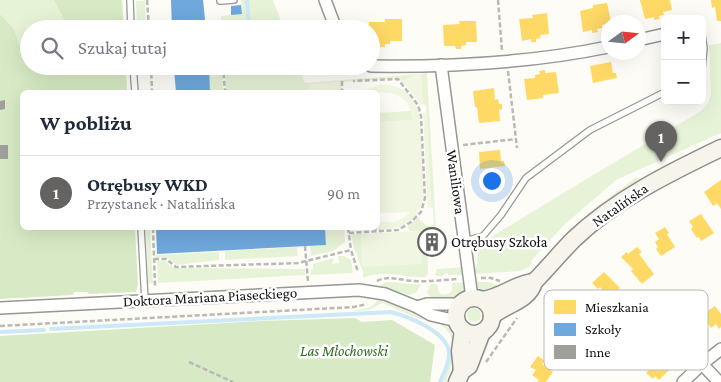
<!DOCTYPE html>
<html lang="pl">
<head>
<meta charset="utf-8">
<style>
	:root { --surface:#fff; --page:#f2f2f3; --text:#1f2937; --muted:#747a83; --line:#e0e1e3; --accent:#646362 }
	body { margin:0; font-family:"Crimson Pro",serif; background:var(--page); color:var(--text) }
	.controls { position:absolute; right:15px; top:15px; display:grid; overflow:hidden; border-radius:8px; box-shadow:0 5px 20px #0002 }
	.controls button { width:45px; height:45px; display:grid; place-items:center; padding:0; border:0; border-bottom:1px solid var(--line); background:var(--surface); color:var(--text); font:25px sans-serif }
	.compass { position:absolute; left:601px; top:15px; width:45px; height:45px; border-radius:50%; background:var(--surface); box-shadow:0 5px 20px #0002; rotate:75deg }
	.you { position:absolute; left:491px; top:180px; width:18px; height:18px; margin:-12px; border:4px solid #fff; border-radius:50%; background:#1a73e8; box-shadow:0 0 0 8px #1a73e833 }
	.badge { display:grid; place-items:center; width:32px; height:32px; border-radius:50%; background:var(--accent); color:#fff; font-size:16px; font-weight:700 }
	.pin { position:absolute; translate:-50% -41px; filter:drop-shadow(0 1px 2px #0008) }
	.pin::after { content:''; position:absolute; top:26px; width:18px; height:15px; background:inherit; clip-path:polygon(0 0,100% 0,50% 100%) }
	.list { margin:0; padding:0; list-style:none }
	h2 { display:flex; justify-content:space-between; align-items:center; height:65px; margin:0; padding:0 20px; font-size:21px }
	h2 small { font-size:16px; font-weight:400; color:var(--muted) }
	.list li { display:grid; grid-template-columns:32px 1fr auto; gap:15px; align-items:center; box-sizing:border-box; height:75px; padding:0 20px; border-top:1px solid var(--line) }
	.list b { display:block; font-size:19px; white-space:nowrap }
	.list p { margin:0; font-size:16px; white-space:nowrap; color:var(--muted) }
	.list em { font-size:16px; font-style:normal; color:var(--muted) }
	.icon { flex:none; width:28px; height:28px; fill:none; stroke:currentColor; stroke-width:2; stroke-linecap:round; stroke-linejoin:round }
	.map { position:relative; flex:none; width:721px; height:382px; overflow:hidden }
	.search { position:absolute; background:var(--surface); box-shadow:0 5px 20px #0002; left:20px; top:20px; width:360px; height:55px; display:flex; align-items:center; gap:12px; box-sizing:border-box; padding:0 18px; border-radius:28px; color:var(--muted); font-size:19px }
	.panel { position:absolute; background:var(--surface); box-shadow:0 5px 20px #0002; left:20px; top:90px; width:360px; height:140px; border-radius:8px }
	.map>svg:first-child { display:block }
	.green { fill:#e7f3d7 }
	.forest { fill:#d8eac5 }
	.pitch { fill:#f0f6e1 }
	.homes { fill:#ffd966 }
	.schools { fill:#6fa8dc }
	.lines { fill:none; stroke-linecap:round; stroke-linejoin:round }
	.stream { stroke:#cde8f7; stroke-width:4 }
	.building { fill:#a19f9c }
	.lane-casing { stroke:#979795; stroke-width:8 }
	.street-casing { stroke:#979795; stroke-width:14 }
	.secondary-casing { stroke:#8e8d8b; stroke-width:19 }
	.path { stroke:#b9b9b8; stroke-width:2.5; stroke-dasharray:5 2.5; stroke-linecap:butt }
	.lane { stroke:#fffffe; stroke-width:5.5 }
	.street { stroke:#fffffe; stroke-width:11 }
	.secondary { stroke:#f6f4eb; stroke-width:16 }
	.labels { text-anchor:middle; dominant-baseline:central; stroke-width:5; stroke-linejoin:round; paint-order:stroke }
	.street-label { font-size:15px; fill:#111; stroke:#fff }
	.poi-label { font-size:15px; fill:#111; stroke:#fff; text-anchor:start }
	.park-label { font-size:15px; font-style:italic; fill:#2f6b1f; stroke:#fff }
	.key { fill:#fff; stroke:#b8b8b8; stroke-width:1 }
	.key-label { font-size:14px; fill:#111 }
</style>
</head>
<body>
<div class="map">
<svg width="721" height="382" viewBox="0 0 721 382">
	<rect width="100%" height="100%" fill="#fdfcf7"/>
	<g class="green">
		<path d="M0,0H54L69,29H29L28,92L26,64L14,29L0,14Z"/>
		<path d="M241,0H273L284,29H222L221,16L242,14Z"/>
		<path d="M136,1H145L146,29H137Z"/>
		<path d="M721,43V133L616,180L564,225L531,261L532,265L520,271L474,274L473,267H477L478,245L593,175L701,111L708,103L711,94L709,45Z"/>
		<path d="M222,66L223,92H210L209,67Z"/>
		<path d="M225,66H298L305,83L419,74L402,81L399,78L310,84V92H226Z"/>
		<path d="M427,73L436,229L427,230L428,273L426,277C406,278 382,269 363,278V272L354,248L351,234H361L363,267L420,231H410L407,227L418,218L427,226L434,225L433,208L431,207L426,105L423,104L421,74Z"/>
		<path d="M411,111L413,120L378,122V113Z"/>
		<path d="M637,177L638,179L626,191L566,236L565,235L595,208Z"/>
		<path d="M146,228H150L153,283L148,284Z"/>
		<path d="M325,228H344L345,242L333,251L311,256L310,246L326,245Z"/>
		<path d="M297,247L298,256L225,260V251Z"/>
		<path d="M219,252V260L177,265L165,257L156,258V255Z"/>
		<path d="M338,256H344L351,260L353,273L311,275V270L313,269V264L334,258L332,264L339,263Z"/>
		<path d="M157,261H166L172,267L177,268L305,269V275L158,283Z"/>
		<path d="M463,267L464,275H448V273L444,274L443,276H435L437,269Z"/>
		<path d="M385,282C397,282 409,285 421,284L416,293L409,295L380,286Z"/>
		<path d="M466,282L464,293L454,299H433L427,293L431,284H437L439,293L445,295L452,291V283Z"/>
		<path d="M476,282H490L501,288L482,293L478,288Z"/>
		<path d="M378,299C391,303 402,310 414,314C423,317 432,318 440,322C465,333 451,364 446,382H443C449,364 463,334 437,323C430,321 422,320 415,317C404,313 393,307 382,303L369,310L353,311C362,308 371,311 378,299Z"/>
		<circle cx="474" cy="315" r="7"/>
	</g>
	<g class="forest">
		<path d="M54,0H122L124,29H69Z"/>
		<path d="M0,14L14,29L26,64H29V66H126L127,92H22V228H135L138,284L136,292L89,294L87,292H74L73,295L0,299Z"/>
		<path d="M355,318L362,322L392,320L435,345L430,382H0V336L261,321Z"/>
	</g>
	<g class="pitch">
		<path d="M421,74L423,104L422,106L402,81L412,76Z"/>
		<path d="M341,82L342,92H310L309,84Z"/>
		<path d="M382,84C421,87 420,116 422,147C423,162 423,178 424,193C422,219 400,234 375,228H378V221C390,224 401,222 410,212L378,213V122L413,120C409,88 386,93 361,92L368,89Z"/>
		<path d="M423,113H427L431,207L428,208Z"/>
		<path d="M420,231L422,264L363,267L361,234Z"/>
	</g>
	<g class="homes">
		<path d="M640,0H670L672,10L663,12L664,15L659,16L660,19L654,20V17L645,19Z"/>
		<path d="M711,0H721V21H717L715,7L712,8Z"/>
		<path d="M607,3L611,22L602,25V28L597,29L598,32L592,33V30L583,32L580,11L593,8V5Z"/>
		<path d="M547,13L549,34L540,35L541,38L536,39V42H531V39L522,41L519,19L533,18L532,15Z"/>
		<path d="M385,19H402V41H390V44H385V47H380V44H371V29H368L369,22H385Z"/>
		<path d="M459,21H476L477,42H466V45L461,46V49H456L455,46H444L443,25L460,24Z"/>
		<path d="M611,62L613,73H616L617,78L593,83L590,66Z"/>
		<path d="M545,70V73L556,72L559,93L543,95V98L527,100L524,79L535,78V75L540,74L539,71Z"/>
		<path d="M494,88L495,100L498,99L499,104H502V109L499,110L500,121L479,123L477,107H475L473,91Z"/>
		<path d="M500,150L501,161H504L505,166L480,169L479,152Z"/>
		<path d="M721,180V209L717,203L713,206L704,192Z"/>
		<path d="M701,214L714,233L701,241L699,237L697,238L691,229L693,227L689,221Z"/>
		<path d="M665,227L669,233L667,234L675,247L661,256L656,249L658,247L655,242L659,239L655,233Z"/>
		<path d="M637,247L642,252L639,254L654,274L642,284L631,271L633,269L621,257L627,252L628,254Z"/>
		<path d="M604,272L620,288L608,300L604,295L605,293L600,287L598,289L592,283Z"/>
		<path d="M715,306L721,314V327L719,329L716,324L711,328L702,315Z"/>
		<path d="M538,356L545,361L542,364L553,372L546,382H537L539,380L532,375L536,370L530,367Z"/>
		<path d="M657,360L669,370L659,380L655,376L653,379L646,373Z"/>
	</g>
	<g class="schools">
		<path d="M171,0H203L206,29H172Z"/>
		<path d="M241,5L242,14L231,15V6Z"/>
		<path d="M161,66H209L210,92H176L174,69L161,70Z"/>
		<path d="M156,228H325L326,245L157,254Z"/>
	</g>
	<g class="lines">
		<g class="stream">
			<path d="M247,0L249,29"/>
			<path d="M51,329L391,312C409,317 446,331 449,352C450,362 444,373 440,382"/>
			<path d="M0,332L44,330"/>
		</g>
	</g>
	<g class="building">
		<path d="M5,100V109L0,110V101Z"/>
		<rect x="0" y="145" width="8" height="14"/>
	</g>
	<g class="lines">
		<defs>
			<g id="lane">
				<path d="M130,0L131,29"/>
				<path d="M220,1L234,0"/>
				<path d="M702,35L704,48L702,68"/>
				<path d="M133,66L135,92"/>
				<path d="M141,228L145,301"/>
				<path d="M465,241L483,236L501,215L526,178L590,130L665,92"/>
			</g>
			<g id="street">
				<path d="M325,0L336,29"/>
				<path d="M638,40L665,34"/>
				<path d="M441,65L472,298"/>
				<path d="M371,66C451,67 531,63 608,47"/>
				<path d="M417,307L427,304H460"/>
				<path d="M0,308L359,290L385,294L417,307L431,315L457,321"/>
				<path d="M702,364L719,382"/>
				<path d="M683,382L702,364L721,349"/>
			</g>
			<g id="secondary">
				<circle cx="474" cy="316" r="18"/>
				<path d="M483,300C502,297 517,283 534,282"/>
				<path d="M492,316C506,304 529,301 534,282C548,268 560,253 574,239C616,199 669,173 721,148"/>
				<path d="M462,371L460,351L463,330"/>
				<path d="M457,382L462,371L469,366L482,332"/>
			</g>
		</defs>
		<use href="#lane" class="lane-casing"/>
		<use href="#street" class="street-casing"/>
		<use href="#secondary" class="secondary-casing"/>
		<g class="path">
			<path d="M147,0L149,29"/>
			<path d="M498,0L502,51"/>
			<path d="M151,66L152,92"/>
			<path d="M223,66L225,92"/>
			<path d="M508,71L517,148"/>
			<path d="M342,81V92"/>
			<path d="M463,145L516,139"/>
			<path d="M153,228L155,286"/>
			<path d="M348,228L351,250"/>
			<path d="M372,228L380,230"/>
			<path d="M349,233L398,230L411,222L421,212L425,198L421,116L418,105L398,79L353,81"/>
			<path d="M305,246L308,282"/>
			<path d="M154,259H166L176,267L298,263L351,250L358,272"/>
			<path d="M481,278H491L500,281"/>
			<path d="M377,281C388,275 400,280 413,281C427,282 443,280 458,279"/>
			<path d="M0,326L354,307L367,304"/>
			<path d="M189,362L233,382"/>
			<path d="M486,362L517,318"/>
		</g>
		<use href="#lane" class="lane"/>
		<use href="#street" class="street"/>
		<use href="#secondary" class="secondary"/>
	</g>
	<defs>
		<symbol id="building-ring" viewBox="-11 -11 22 22"><circle r="9.5" fill="#fff" stroke="#646362" stroke-width="1.5"/><path d="M-4-6H4V6H1V3H-1V6H-4ZM-2.5-4.3h1.7v1.8h-1.7ZM.8-4.3h1.7v1.8H.8ZM-2.5-1h1.7V.8h-1.7ZM.8-1h1.7V.8H.8Z" fill="#646362"/></symbol>
	</defs>
	<g fill-rule="evenodd">
		<use href="#building-ring" x="416" y="226" width="32" height="32"/>
	</g>
	<g class="labels">
		<g class="street-label">
			<text transform="translate(456 182) rotate(82)">Waniliowa</text>
			<text transform="translate(620 205) rotate(-35)">Natalińska</text>
			<text transform="translate(210 297) rotate(-3)">Doktora Mariana Piaseckiego</text>
		</g>
		<g class="poi-label">
			<text x="451" y="242">Otrębusy Szkoła</text>
		</g>
		<g class="park-label">
			<text x="344" y="351">Las Młochowski</text>
		</g>
	</g>
	<rect x="544" y="290" width="164" height="80" rx="8" class="key"/>
	<rect x="554" y="300" width="22" height="14" fill="#ffd966"/>
	<rect x="554" y="323" width="22" height="13" fill="#6fa8dc"/>
	<rect x="554" y="345" width="22" height="14" fill="#a19f9c"/>
	<g class="key-label">
		<text x="585" y="312">Mieszkania</text>
		<text x="585" y="334">Szkoły</text>
		<text x="585" y="357">Inne</text>
	</g>
</svg>
<div class="controls">
<button>+</button>
<button>−</button>
</div>
<svg class="compass" viewBox="-18 -18 36 36"><path d="M0-13l5 13h-10z" fill="#e53935"/><path d="M0 13l5-13h-10z" fill="#747a83"/></svg>
<div class="you"></div>
<div class="pin badge" style="left:661px;top:162px">1</div>
<div class="search"><svg class="icon" aria-label="search" viewBox="0 0 24 24"><circle cx="10" cy="10" r="6"/><path d="M15 15l6 6"/></svg>Szukaj tutaj</div>
<section class="panel">
<h2>W pobliżu<small></small></h2>
<ul class="list">
<li><span class="badge">1</span><div><b>Otrębusy WKD</b><p>Przystanek · Natalińska</p></div><em>90 m</em></li>
</ul>
</section>
</div>
</body>
</html>
